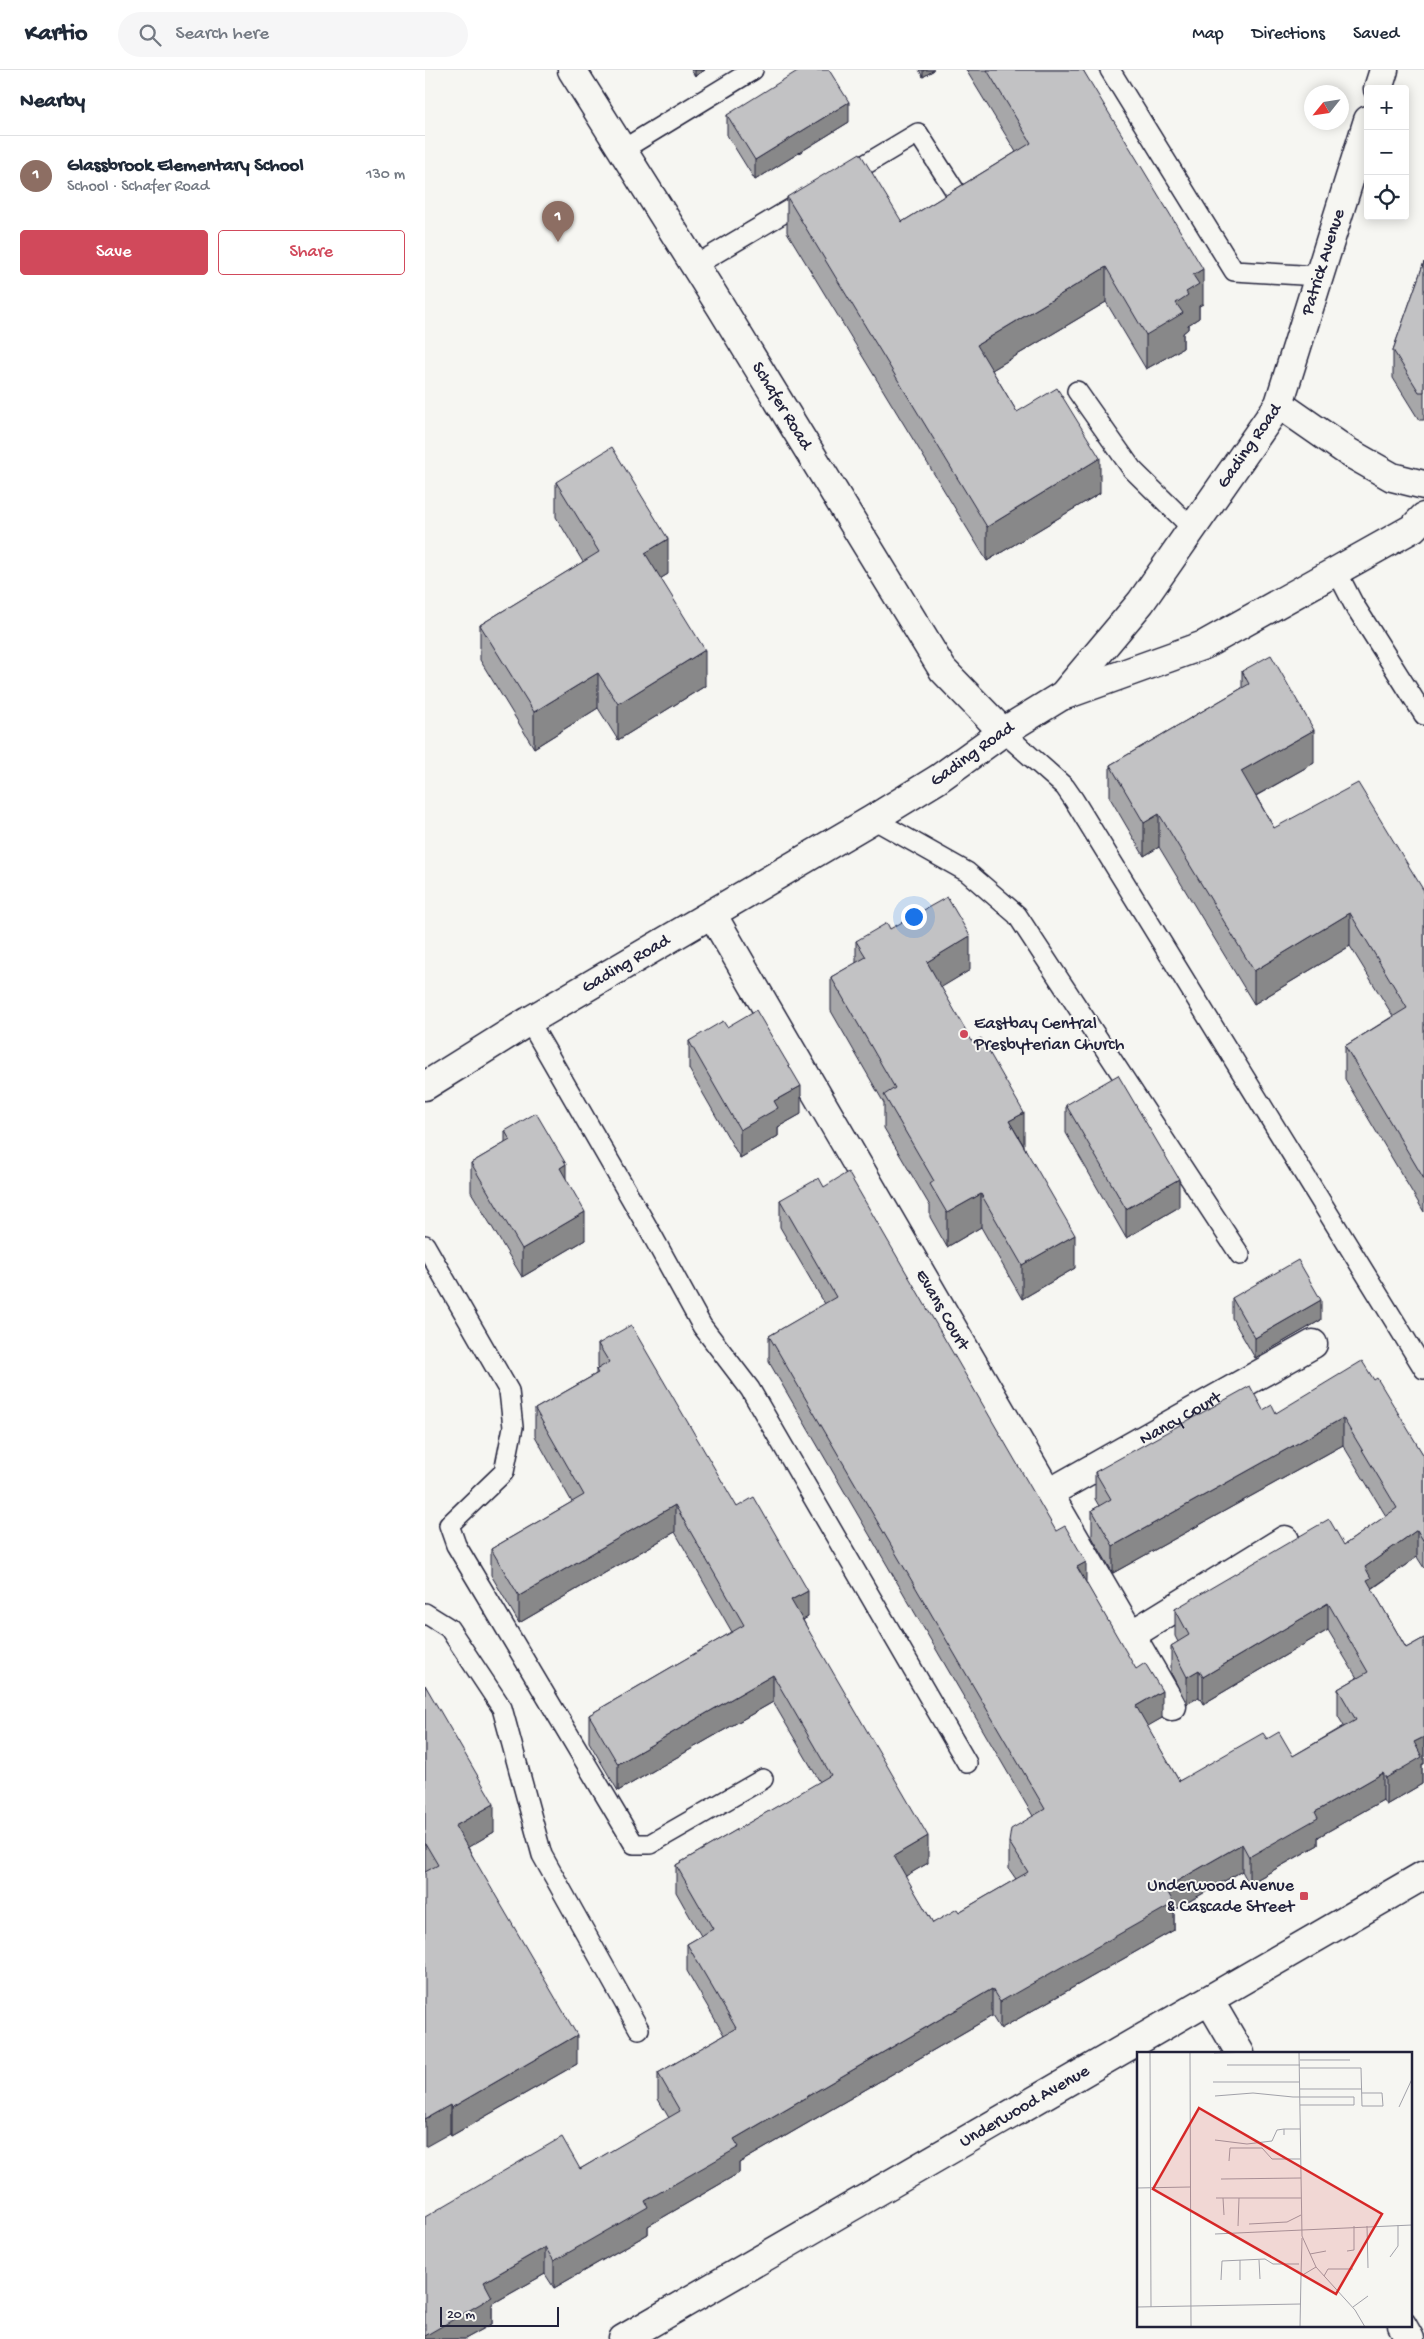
<!DOCTYPE html>
<html lang="en">
<head>
<meta charset="utf-8">
<style>
	:root { --surface:#fff; --page:#f6f6f7; --text:#1f2937; --muted:#747a83; --line:#e0e1e3; --accent:#d1495b }
	body { margin:0; font-family:"Gochi Hand",sans-serif; background:var(--page); color:var(--text) }
	.controls { position:absolute; right:15px; top:15px; display:grid; overflow:hidden; border-radius:5px; box-shadow:0 2px 12px #0003 }
	.controls button { width:45px; height:45px; display:grid; place-items:center; padding:0; border:0; border-bottom:1px solid var(--line); background:var(--surface); color:var(--text); font:25px sans-serif }
	.compass { position:absolute; left:879px; top:15px; width:45px; height:45px; border-radius:50%; background:var(--surface); box-shadow:0 2px 12px #0003; rotate:240deg }
	.scale { position:absolute; left:15px; bottom:12px; width:119px; box-sizing:border-box; padding-left:5px; border:2px solid #22223b; border-top:0; font-size:14px; line-height:18px; white-space:nowrap; color:#22223b; -webkit-text-stroke:4px #f6f6f2; paint-order:stroke }
	.you { position:absolute; left:488px; top:846px; width:18px; height:18px; margin:-12px; border:4px solid #fff; border-radius:50%; background:#1a73e8; box-shadow:0 0 0 8px #1a73e833 }
	.badge { display:grid; place-items:center; width:32px; height:32px; border-radius:50%; background:var(--accent); color:#fff; font-size:16px; font-weight:700 }
	.pin { position:absolute; translate:-50% -41px; filter:drop-shadow(0 1px 2px #0008) }
	.pin::after { content:''; position:absolute; top:26px; width:18px; height:15px; background:inherit; clip-path:polygon(0 0,100% 0,50% 100%) }
	.list { margin:0; padding:0; list-style:none }
	h2 { display:flex; justify-content:space-between; align-items:center; height:65px; margin:0; padding:0 20px; font-size:21px }
	h2 small { font-size:16px; font-weight:400; color:var(--muted) }
	.list li { display:grid; grid-template-columns:32px 1fr auto; gap:15px; align-items:center; box-sizing:border-box; height:80px; padding:0 20px; border-top:1px solid var(--line) }
	.list b { display:block; font-size:19px; white-space:nowrap }
	.list p { margin:0; font-size:16px; white-space:nowrap; color:var(--muted) }
	.list em { font-size:16px; font-style:normal; color:var(--muted) }
	.actions { display:flex; gap:10px; padding:15px 20px }
	.actions a { flex:1; padding:11px 0; border:1px solid var(--accent); border-radius:5px; text-align:center; font-size:18px; color:var(--accent) }
	.actions .main { background:var(--accent); color:#fff }
	.icon { flex:none; width:28px; height:28px; fill:none; stroke:currentColor; stroke-width:2; stroke-linecap:round; stroke-linejoin:round }
	.map { position:relative; flex:none; width:999px; height:2269px; overflow:hidden }
	header { display:flex; align-items:center; gap:30px; box-sizing:border-box; height:70px; padding:0 25px; background:var(--surface); border-bottom:1px solid var(--line) }
	header strong { font-size:24px }
	nav { display:flex; gap:28px; margin-inline-start:auto; font-size:18px }
	.search { width:350px; height:45px; background:var(--page); display:flex; align-items:center; gap:12px; box-sizing:border-box; padding:0 18px; border-radius:28px; color:var(--muted); font-size:19px }
	main { display:flex }
	aside { flex:1; background:var(--surface) }
	.map>svg:first-child { display:block }
	.lines { fill:none; stroke-linecap:round; stroke-linejoin:round }
	.lane-casing { stroke:#22223b; stroke-width:22 }
	.street-casing { stroke:#22223b; stroke-width:31 }
	.secondary-casing { stroke:#22223b; stroke-width:31 }
	.lane { stroke:#f6f6f2; stroke-width:19 }
	.street { stroke:#f6f6f2; stroke-width:28 }
	.secondary { stroke:#f6f6f2; stroke-width:28 }
	.wall { fill:#a7a7a9; stroke:#22223b }
	.shaded-wall { fill:#888889; stroke:#22223b }
	.building { fill:#c2c2c4; stroke:#22223b }
	.poi-dot { fill:#d1495b; stroke:#f6f6f2; stroke-width:2 }
	.labels { text-anchor:middle; dominant-baseline:central; stroke-width:4; stroke-linejoin:round; paint-order:stroke }
	.street-label { font-size:18px; fill:#22223b; stroke:#f6f6f2 }
	.poi-label { font-size:18px; fill:#22223b; stroke:#f6f6f2; text-anchor:start }
	.inset-road { fill:none; stroke:#a1a1a9; stroke-width:1 }
	.view { fill:#d62828; fill-opacity:0.15; stroke:#d62828; stroke-width:2.5 }
	.inset-edge { fill:none; stroke:#22223b; stroke-width:2.5 }
</style>
</head>
<body>
<header>
<strong>Kartio</strong>
<div class="search"><svg class="icon" aria-label="search" viewBox="0 0 24 24"><circle cx="10" cy="10" r="6"/><path d="M15 15l6 6"/></svg>Search here</div>
<nav><a>Map</a><a>Directions</a><a>Saved</a></nav>
</header>
<main>
<aside>
<h2>Nearby<small></small></h2>
<ul class="list">
<li><span class="badge" style="background:#8d6e63">1</span><div><b>Glassbrook Elementary School</b><p>School · Schafer Road</p></div><em>130 m</em></li>
</ul>
<div class="actions"><a class="main">Save</a><a>Share</a></div>
</aside>
<div class="map">
<svg width="999" height="2269" viewBox="0 0 999 2269">
	<rect width="100%" height="100%" fill="#f6f6f2"/>
	<filter id="ink" filterUnits="userSpaceOnUse"><feTurbulence type="fractalNoise" baseFrequency=".02" numOctaves="2"/><feDisplacementMap in="SourceGraphic" scale="10" xChannelSelector="R" yChannelSelector="G"/><feConvolveMatrix kernelMatrix="1 2 1 2 8 2 1 2 1" color-interpolation-filters="sRGB"/></filter>
	<g filter="url(#ink)">
		<g class="lines">
			<defs>
				<g id="lane">
					<path d="M685,0L809,201L893,206"/>
					<path d="M197,80L328,0"/>
					<path d="M421,106L493,63L534,127"/>
					<path d="M269,196L384,128"/>
					<path d="M652,321L707,399L767,458"/>
					<path d="M912,502L928,533L999,645"/>
					<path d="M578,662L640,717L649,730L999,1299"/>
					<path d="M448,749L542,802L592,845L815,1185"/>
					<path d="M104,951L227,1165L277,1256L325,1319L542,1693"/>
					<path d="M0,1175L84,1321L88,1357L79,1402L24,1455L31,1475L209,1774H225L338,1709"/>
					<path d="M0,1543L24,1558L77,1638L117,1785L214,1959"/>
				</g>
				<g id="street">
					<path id="s1" d="M287,844L747,1636"/>
					<path id="s2" d="M624,1423L888,1274"/>
					<path d="M706,1565L860,1470"/>
					<path d="M784,1930L815,1983"/>
					<path d="M977,2255L985,2269"/>
				</g>
				<g id="secondary">
					<path id="s3" d="M147,0L296,237L518,600L578,662"/>
					<path d="M953,19L959,0"/>
					<path d="M854,334L923,382L967,407L999,415"/>
					<path d="M640,625L779,575L988,458L999,447"/>
					<path id="s4" d="M0,1016L104,951L448,749L513,709L578,662L638,625L716,532L854,334L943,50"/>
					<path id="s5" d="M198,2269L999,1805"/>
				</g>
			</defs>
			<use href="#lane" class="lane-casing"/>
			<use href="#street" class="street-casing"/>
			<use href="#secondary" class="secondary-casing"/>
			<use href="#lane" class="lane"/>
			<use href="#street" class="street"/>
			<use href="#secondary" class="secondary"/>
		</g>
		<g class="wall">
			<path d="M266,0H280L270,6Z"/>
			<path d="M494,0H509L498,7Z"/>
			<path d="M541,0H658L778,234L774,236V248L763,255V259L758,263V278L721,299L681,232L567,300L592,342L675,423L562,491L362,162V127L477,152L591,82Z"/>
			<path d="M302,45L424,52L330,110L302,65Z"/>
			<path d="M999,192V350H994L968,308V280Z"/>
			<path d="M131,412L243,504L236,508L280,616L193,670L173,638L109,678L55,590V555L158,492L131,447Z"/>
			<path d="M817,601L889,693L831,726L849,758L999,821V1142L920,1009V976L968,946L925,876L829,934L734,777L719,786L685,728V695L817,618Z"/>
			<path d="M465,859L545,900L516,917L599,1076L650,1198L597,1229L556,1157L522,1177L505,1147V1136L459,1058V1033L406,941V907L431,893V871Z"/>
			<path d="M302,957L376,1044L353,1057V1066L315,1088L264,999V971Z"/>
			<path d="M641,1035L754,1137L701,1168L641,1063Z"/>
			<path d="M80,1061L141,1109L160,1170L97,1207L46,1122V1093L80,1073Z"/>
			<path d="M399,1117L661,1513L737,1648L722,1656L754,1711L842,1669L868,1686L919,1656L913,1646V1619L932,1608L903,1560L778,1634L774,1627L762,1634L746,1603V1576L753,1572L750,1566V1539L919,1475L961,1446L918,1375L688,1503L667,1467V1440L674,1436L670,1429V1402L838,1340L851,1343L949,1310L999,1386V1498L992,1487L947,1519L981,1578L999,1568V1694H997V1714L961,1735L958,1730L893,1767V1775L824,1814L817,1801L749,1840V1860L575,1959L567,1946L314,2093V2103L223,2156V2164L129,2218L120,2204L67,2234V2254L40,2269H0L155,2099L244,2048L233,2029V2003L299,1965L262,1901V1874L276,1866L251,1822V1795L395,1712L348,1632L193,1721L164,1672V1645L307,1562L250,1462L94,1553L66,1505V1479L147,1432L110,1366V1339L171,1304V1300L173,1298V1274L312,1437L383,1547L378,1550L503,1793L480,1806L508,1853L534,1842L591,1809L584,1799V1772L608,1746L344,1292V1266L400,1234L355,1157V1130Z"/>
			<path d="M807,1228L896,1250L830,1288L807,1248Z"/>
			<path d="M0,1615L69,1762L43,1777L152,1994L26,2066L25,2063L0,1801Z"/>
		</g>
		<g class="shaded-wall">
			<path d="M270,0H280L270,6Z"/>
			<path d="M498,0H509L498,7Z"/>
			<path d="M424,32V52L330,110V90Z"/>
			<path d="M681,197V232L552,309V275Z"/>
			<path d="M778,199V234L774,236V248L763,255V259L758,263V278L721,299V265L761,222L768,205Z"/>
			<path d="M675,388V423L562,491V457Z"/>
			<path d="M243,469V504L220,518V483Z"/>
			<path d="M280,580V616L193,670V634Z"/>
			<path d="M173,603V638L109,678V642Z"/>
			<path d="M889,660V693L816,734V701Z"/>
			<path d="M734,744V777L719,786V753Z"/>
			<path d="M925,843V876L829,934V901Z"/>
			<path d="M545,866V900L502,926V892Z"/>
			<path d="M376,1016V1044L353,1057V1066L315,1088V1060L349,1031Z"/>
			<path d="M599,1043V1076L584,1051Z"/>
			<path d="M141,1094V1122L135,1098Z"/>
			<path d="M754,1109V1137L701,1168V1139Z"/>
			<path d="M556,1124V1157L522,1177V1143Z"/>
			<path d="M160,1142V1170L97,1207V1179Z"/>
			<path d="M650,1165V1198L597,1229V1195Z"/>
			<path d="M896,1230V1250L830,1288V1268Z"/>
			<path d="M918,1348V1375L688,1503V1476Z"/>
			<path d="M250,1435V1462L94,1553V1526Z"/>
			<path d="M992,1460V1487L946,1519L942,1537L940,1497Z"/>
			<path d="M661,1492V1518L652,1497Z"/>
			<path d="M383,1521V1547L366,1557V1530Z"/>
			<path d="M903,1533V1560L778,1634V1607Z"/>
			<path d="M774,1600V1627L762,1634V1607Z"/>
			<path d="M348,1605V1632L193,1721V1694Z"/>
			<path d="M737,1621V1648L711,1663V1636Z"/>
			<path d="M999,1667V1694H997V1714L961,1735V1708L989,1672Z"/>
			<path d="M958,1703V1730L893,1767V1775L824,1814V1787L890,1742Z"/>
			<path d="M69,1734V1762L30,1785V1756Z"/>
			<path d="M503,1766V1793L469,1813V1786Z"/>
			<path d="M817,1774V1801L749,1840V1860L575,1959V1932L740,1818Z"/>
			<path d="M567,1919V1946L314,2093V2103L223,2156V2164L129,2218V2191L220,2131L309,2069Z"/>
			<path d="M152,1965V1994L26,2066V2038Z"/>
			<path d="M25,2035V2063L0,2077V2049Z"/>
			<path d="M120,2177V2204L67,2234V2254L40,2269H0V2266L59,2212Z"/>
		</g>
		<g class="building">
			<path d="M374,0H404L424,32L330,90L302,45Z"/>
			<path d="M562,0H658L778,199L768,205L774,214L761,222L763,225L751,233L758,243L721,265L681,197L552,275L592,342L632,318L675,388L562,457L362,127L435,83L477,152L606,73Z"/>
			<path d="M999,192V322H994L968,280Z"/>
			<path d="M187,377L243,469L220,483L280,580L193,634L173,603L109,642L55,555L174,482L131,412Z"/>
			<path d="M846,585L889,660L816,701L849,758L933,713L999,821V1109L920,976L982,938L925,843L829,901L734,744L719,753L685,695L824,614L817,601Z"/>
			<path d="M522,827L545,866L502,892L548,973L556,968L599,1043L584,1051L650,1165L597,1195L556,1124L522,1143L505,1114L509,1111L459,1025L470,1018L406,907L441,887L431,871L462,853L465,859Z"/>
			<path d="M331,940L376,1016L349,1031L353,1038L315,1060L264,971L298,951L302,957Z"/>
			<path d="M693,1005L754,1109L701,1139L641,1035Z"/>
			<path d="M111,1043L141,1094L135,1098L160,1142L97,1179L46,1093L85,1070L80,1061Z"/>
			<path d="M423,1102L631,1461L640,1456L661,1492L652,1497L711,1599L720,1593L737,1621L711,1636L754,1711L838,1663L842,1669L854,1662L868,1686L931,1650L913,1619L943,1602L903,1533L778,1607L774,1600L762,1607L746,1576L764,1565L750,1539L904,1449L919,1475L972,1438L918,1348L688,1476L667,1440L686,1429L670,1402L825,1316L838,1340L847,1335L851,1343L937,1291L949,1310L952,1308L999,1386V1472L992,1460L940,1497L946,1508L942,1510L981,1578L999,1568V1667L989,1672L997,1687L961,1708L958,1703L890,1742L893,1748L824,1787L817,1774L740,1818L749,1833L575,1932L567,1919L309,2069L314,2077L220,2131L223,2137L129,2191L120,2177L59,2212L67,2227L0,2266V2147L137,2067L155,2099L255,2041L233,2003L311,1958L262,1874L288,1859L251,1795L406,1705L348,1605L193,1694L164,1645L319,1555L250,1435L94,1526L66,1479L159,1425L110,1339L173,1303L171,1300L184,1292L173,1274L206,1255L312,1437L329,1427L383,1521L366,1530L503,1766L469,1786L508,1853L532,1839L534,1842L603,1802L584,1772L586,1759L620,1739L344,1266L411,1227L355,1130L394,1108L399,1117Z"/>
			<path d="M873,1190L896,1230L830,1268L807,1228Z"/>
			<path d="M0,1615L69,1734L30,1756L152,1965L26,2038L25,2035L0,2049V1802L13,1795L0,1773Z"/>
		</g>
	</g>
	<g class="poi-dot">
		<circle cx="539" cy="964" r="5"/>
		<rect x="874" y="1821" width="10" height="10" rx="2.5"/>
	</g>
	<g class="labels">
		<g class="street-label">
			<text stroke="none"><textPath href="#s4" startOffset="1260">Patrick Avenue</textPath></text>
			<text stroke="none"><textPath href="#s3" startOffset="396">Schafer Road</textPath></text>
			<text stroke="none"><textPath href="#s4" startOffset="1060">Gading Road</textPath></text>
			<text stroke="none"><textPath href="#s4" startOffset="640">Gading Road</textPath></text>
			<text stroke="none"><textPath href="#s4" startOffset="235">Gading Road</textPath></text>
			<text stroke="none"><textPath href="#s1" startOffset="458">Evans Court</textPath></text>
			<text stroke="none"><textPath href="#s2" startOffset="151">Nancy Court</textPath></text>
			<text stroke="none"><textPath href="#s5" startOffset="464">Underwood Avenue</textPath></text>
		</g>
		<g class="poi-label">
			<text x="549" y="954">Eastbay Central<tspan x="549" dy="21">Presbyterian Church</tspan></text>
			<text x="869" y="1816" text-anchor="end">Underwood Avenue<tspan x="869" dy="21">&amp; Cascade Street</tspan></text>
		</g>
	</g>
	<g transform="translate(712 1982)">
		<rect width="275" height="275" fill="#f6f6f2"/>
		<path class="inset-road" d="M13,0L14,255M53,0L54,275M162,0L165,184L179,215L218,258L228,275M77,1L122,0M163,8H213M90,13H163M163,16H224L225,54H246L245,41H225M76,30H163M163,37H225M78,44L116,41L156,45H217V53H163M262,55L275,27M147,83V77H163M78,88L110,92L135,89L140,78L147,77M92,109L93,96H125L135,107H163M84,127L164,126M0,136L53,135M79,146H164M86,146L87,163M112,172L150,170L164,163M101,174L102,146M230,174L231,216M78,182L275,173M210,199L217,198V174M173,202L189,199M253,205L261,194V173M103,208V228M122,208L123,227M164,224L165,186M187,224L191,217H216M84,228L85,209L128,207L136,212H162M0,255L164,252M216,255L231,244M163,275L164,224L179,215"/>
		<path class="view" d="M62,56L245,162L199,242L16,137Z"/>
		<rect width="275" height="275" class="inset-edge"/>
	</g>
</svg>
<div class="controls">
<button>+</button>
<button>−</button>
<button><svg class="icon" aria-label="locate" viewBox="0 0 24 24"><circle cx="12" cy="12" r="6"/><path d="M12 2v4M12 18v4M2 12h4M18 12h4"/></svg></button>
</div>
<svg class="compass" viewBox="-18 -18 36 36"><path d="M0-13l5 13h-10z" fill="#e53935"/><path d="M0 13l5-13h-10z" fill="#747a83"/></svg>
<div class="scale">20 m</div>
<div class="you"></div>
<div class="pin badge" style="left:133px;top:172px;background:#8d6e63">1</div>
</div>
</main>
</body>
</html>
